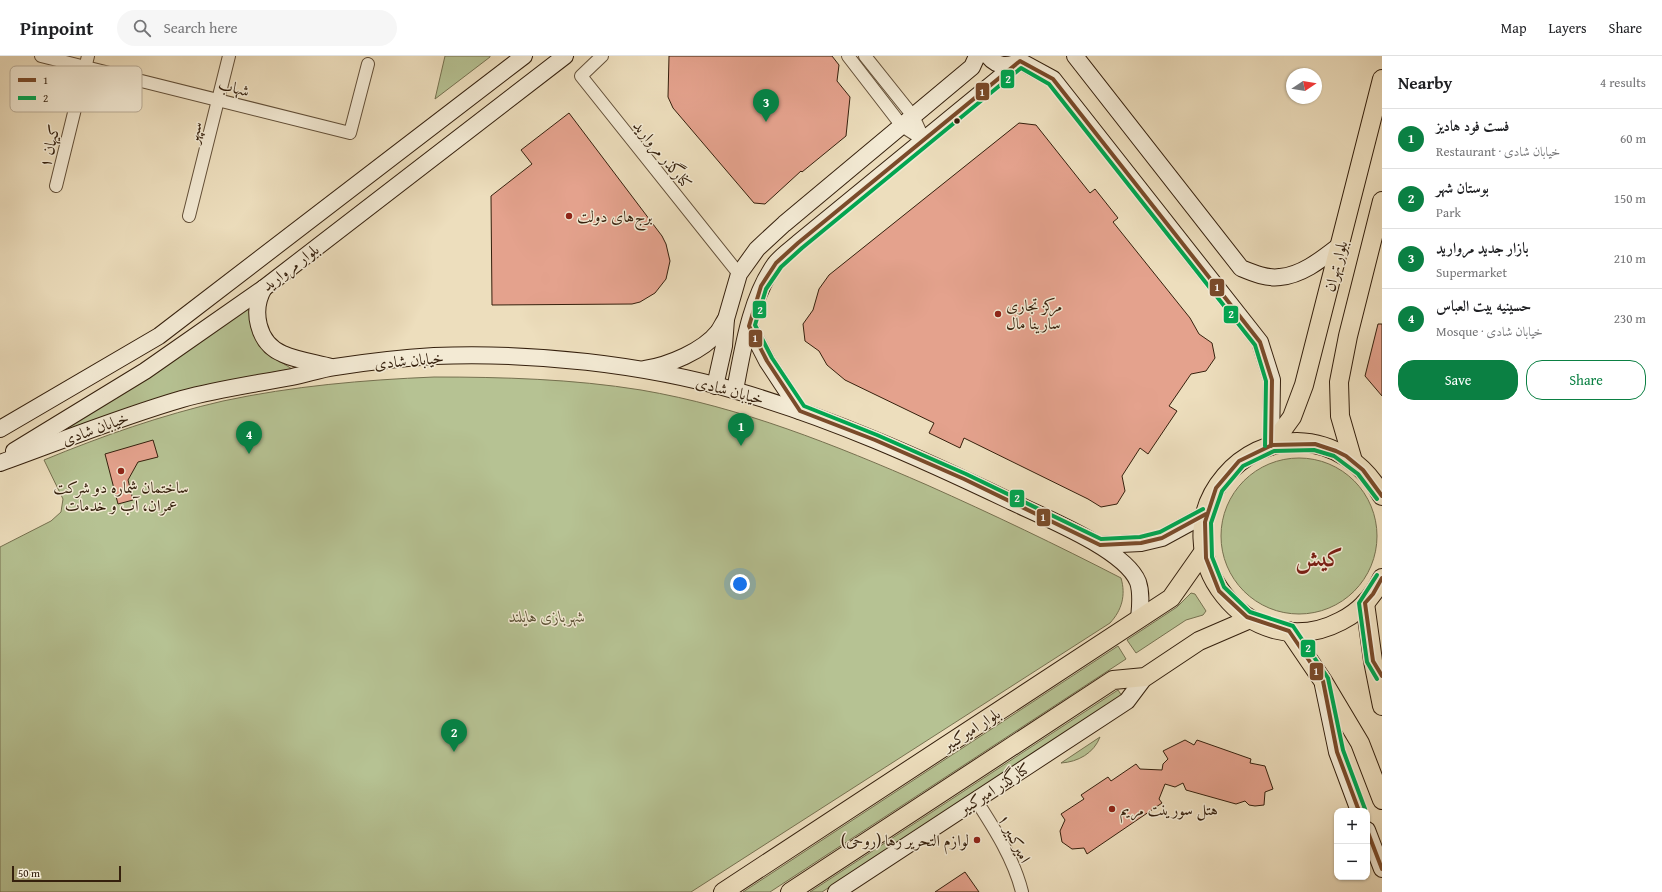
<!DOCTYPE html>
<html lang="en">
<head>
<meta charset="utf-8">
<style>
	:root { --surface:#fff; --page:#f6f6f6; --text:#202124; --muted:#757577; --line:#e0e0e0; --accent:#0b8043 }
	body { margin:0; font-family:"Gentium Book Plus",Amiri,serif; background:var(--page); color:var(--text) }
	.controls { position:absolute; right:12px; bottom:12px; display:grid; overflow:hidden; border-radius:8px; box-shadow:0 1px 3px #0004 }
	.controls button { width:36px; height:36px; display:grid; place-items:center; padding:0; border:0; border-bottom:1px solid var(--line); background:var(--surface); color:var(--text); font:20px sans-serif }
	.compass { position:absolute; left:1286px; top:12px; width:36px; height:36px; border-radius:50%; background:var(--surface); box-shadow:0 1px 3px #0004; rotate:78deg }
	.scale { position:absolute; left:12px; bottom:10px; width:109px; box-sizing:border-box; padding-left:4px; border:2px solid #35200d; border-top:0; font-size:11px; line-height:14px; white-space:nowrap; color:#35200d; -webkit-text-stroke:3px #f3ead4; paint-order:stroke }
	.you { position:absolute; left:740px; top:528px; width:14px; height:14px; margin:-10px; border:3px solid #fff; border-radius:50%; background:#1a73e8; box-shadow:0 0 0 6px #1a73e833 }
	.badge { display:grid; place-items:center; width:26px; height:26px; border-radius:50%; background:var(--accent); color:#fff; font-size:13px; font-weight:700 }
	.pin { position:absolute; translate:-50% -33px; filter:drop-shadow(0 1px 2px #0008) }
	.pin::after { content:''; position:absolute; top:21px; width:14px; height:12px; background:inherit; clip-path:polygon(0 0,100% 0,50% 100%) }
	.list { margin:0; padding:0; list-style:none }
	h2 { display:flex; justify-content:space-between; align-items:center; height:52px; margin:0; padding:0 16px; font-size:17px }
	h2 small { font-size:13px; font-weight:400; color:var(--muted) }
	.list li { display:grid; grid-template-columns:26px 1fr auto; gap:12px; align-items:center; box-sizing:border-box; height:60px; padding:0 16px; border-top:1px solid var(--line) }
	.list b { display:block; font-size:15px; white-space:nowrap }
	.list p { margin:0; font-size:13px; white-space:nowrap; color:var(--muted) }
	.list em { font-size:13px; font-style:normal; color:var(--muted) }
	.actions { display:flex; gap:8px; padding:12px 16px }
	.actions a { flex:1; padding:9px 0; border:1px solid var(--accent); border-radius:16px; text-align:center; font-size:14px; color:var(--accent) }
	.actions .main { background:var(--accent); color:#fff }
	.icon { flex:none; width:22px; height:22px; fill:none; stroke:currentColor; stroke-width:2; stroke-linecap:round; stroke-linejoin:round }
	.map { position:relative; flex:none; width:1382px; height:836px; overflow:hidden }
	header { display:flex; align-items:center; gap:24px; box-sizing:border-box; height:56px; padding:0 20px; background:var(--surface); border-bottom:1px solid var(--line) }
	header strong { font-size:19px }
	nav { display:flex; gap:22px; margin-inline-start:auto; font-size:14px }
	.search { width:280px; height:36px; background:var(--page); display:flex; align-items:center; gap:10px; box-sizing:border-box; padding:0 14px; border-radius:22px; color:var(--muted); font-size:15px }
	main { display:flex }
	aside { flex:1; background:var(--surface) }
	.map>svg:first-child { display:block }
	.green { fill:#b6c293; stroke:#767150 }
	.building { fill:#e4a28d; stroke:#35200d }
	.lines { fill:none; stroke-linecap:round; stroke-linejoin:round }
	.street-casing { stroke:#635039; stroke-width:14 }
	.secondary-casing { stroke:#35200d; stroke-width:18 }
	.primary-casing { stroke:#35200d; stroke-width:20 }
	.street { stroke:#f3ead4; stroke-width:12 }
	.secondary { stroke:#f3ead4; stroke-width:16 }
	.primary { stroke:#eddebd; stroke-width:18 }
	.bus-1-casing { stroke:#f3ead4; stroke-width:7 }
	.bus-2-casing { stroke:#f3ead4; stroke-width:7 }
	.bus-1 { stroke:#7a4b2a; stroke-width:4 }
	.bus-2 { stroke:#00a651; stroke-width:4 }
	.bus-dot { fill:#35200d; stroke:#f3ead4; stroke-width:1.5 }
	.poi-dot { fill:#8f2418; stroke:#f3ead4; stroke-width:1.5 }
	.labels { text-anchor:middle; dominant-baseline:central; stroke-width:3; stroke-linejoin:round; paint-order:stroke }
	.street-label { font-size:16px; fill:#35200d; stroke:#f3ead4 }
	.poi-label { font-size:16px; fill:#35200d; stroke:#f3ead4; text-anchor:start }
	.park-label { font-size:16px; font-style:italic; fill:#5c5135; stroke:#f3ead4 }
	.town-label { font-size:24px; font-weight:bold; fill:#7a1f14; stroke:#f3ead4 }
	.key { fill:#f3ead4; stroke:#baad98; stroke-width:1 }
	.key-label { font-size:11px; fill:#35200d }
	.line-badge { stroke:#f3ead4; stroke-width:1.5 }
	.badge-label { font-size:11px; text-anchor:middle; font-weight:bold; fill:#fff }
</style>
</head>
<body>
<header>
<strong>Pinpoint</strong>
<div class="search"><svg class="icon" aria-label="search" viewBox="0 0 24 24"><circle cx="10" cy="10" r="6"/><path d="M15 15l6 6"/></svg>Search here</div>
<nav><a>Map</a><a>Layers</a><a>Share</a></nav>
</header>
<main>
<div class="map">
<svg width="1382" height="836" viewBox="0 0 1382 836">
	<rect width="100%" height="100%" fill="#eddebd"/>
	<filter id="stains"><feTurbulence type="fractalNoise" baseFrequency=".005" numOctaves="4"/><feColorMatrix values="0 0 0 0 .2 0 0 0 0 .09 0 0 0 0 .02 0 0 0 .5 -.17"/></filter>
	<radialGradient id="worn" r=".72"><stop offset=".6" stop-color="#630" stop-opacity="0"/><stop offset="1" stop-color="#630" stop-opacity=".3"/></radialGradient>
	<g class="green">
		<path d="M445,0H490V1L435,43Z"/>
		<path d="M250,248C249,283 263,295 292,313C203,328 124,350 41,384L78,365L149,321Z"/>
		<path d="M434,321C503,321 573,323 641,334C741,351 835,389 927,429C992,458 1057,489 1121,522C1126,539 1122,554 1110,567L691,836H0V491L51,465L61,456L63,443L44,404C102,380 162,359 223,345C293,330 363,324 434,321Z"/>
		<circle cx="1299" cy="480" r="78"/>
		<path d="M1191,537L1195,538L1206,555L1203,559L1186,564L1136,597L1127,584L1177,551Z"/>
		<path d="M1118,590L1126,603L770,836H743Z"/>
		<path d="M1118,634L1122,640L822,836H810Z"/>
		<path d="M1100,681C1094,697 1078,706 1061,707Z"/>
	</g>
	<g class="building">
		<path d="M669,0H832L839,9L837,25L850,41L846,80L802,116L801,115L765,148L754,147L673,52L668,41Z"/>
		<path d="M569,57L662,180L666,188L670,205L666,223L655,237L640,246L632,248L492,249L491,140L532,108L521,94Z"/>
		<path d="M1019,67L1036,69L1090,137L1095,133L1118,162L1113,166L1190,262L1199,278L1212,287L1215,302L1206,315L1191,318L1169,350L1177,355L1148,398L1140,392L1122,420L1125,435L1117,448L1101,451L1088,443L964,382L960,392L929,377L934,367L845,324L827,309L819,295L805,285L803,268L813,254L819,233L829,219Z"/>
		<path d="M1378,268H1382V340L1365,320Z"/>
		<path d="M153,384L158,401L138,406L128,424L133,444L118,448L105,398Z"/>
		<path d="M1185,684L1194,689L1197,684L1251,703L1250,707L1265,710L1273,733L1265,736L1264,749L1255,750L1249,749L1245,745L1236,748L1186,734L1183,727L1175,731L1165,728L1159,743L1162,747L1087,798L1084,792L1072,793L1062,786L1060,775L1065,764L1061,758L1084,743L1081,739L1108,721L1111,725L1136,708L1140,713L1162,714L1163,708L1168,703L1163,695Z"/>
		<path d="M965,816L979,836H935Z"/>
	</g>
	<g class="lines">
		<defs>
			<g id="street">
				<path d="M41,0L350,77L368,8"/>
				<path d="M602,0L581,20L739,218"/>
				<path d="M848,0L902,70L924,84"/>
				<path d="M865,0L913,60L924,84"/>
				<path d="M56,130L88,0"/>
				<path d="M189,160L229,0"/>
				<path d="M976,744C994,772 1014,803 1022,836"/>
			</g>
			<g id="secondary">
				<path d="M988,0C997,11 1008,11 1020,5"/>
				<path d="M1075,0L1241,212C1253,217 1267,223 1280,221C1303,219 1323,202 1340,189"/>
				<path d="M264,232C251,254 257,287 283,298C296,304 316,307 331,311"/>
				<path d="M749,270L767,305L800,355"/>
				<path d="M645,313C669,309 703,295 718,276C721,272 723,267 726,263"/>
				<path d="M715,330L724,290L726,263L739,218L757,193L784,168L972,11L977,0"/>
				<path d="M735,334C743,293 750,243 775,208C781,200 790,194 798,187L1020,5L1053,23L1260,286L1272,324L1271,390"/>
				<path d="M0,373L159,280L524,0"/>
				<path d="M14,395L145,315L264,232L565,0"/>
				<path d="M0,407C61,385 120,361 182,343C219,333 255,328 292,321C307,318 320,313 335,311C367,306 401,302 434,300C531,296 643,308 737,335C831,362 920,402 1008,444C1041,460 1125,493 1138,526C1142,538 1140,551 1139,563"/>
				<path d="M1100,489L1141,487L1162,482L1206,458"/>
				<path d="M1323,629L1337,696L1359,755"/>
				<path d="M1367,774L1382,813"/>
				<path d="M836,836L1127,645L1145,621"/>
			</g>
			<g id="primary">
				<path d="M1271,390L1292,361L1304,329L1382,23"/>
				<path d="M1353,405L1340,360L1339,326L1348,280L1382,145"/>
				<path d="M1382,440C1365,408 1334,387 1297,386C1269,386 1243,399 1225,420C1159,497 1250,613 1341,565C1359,556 1373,541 1382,522"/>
				<path d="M1365,547L1373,605L1382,650"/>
				<path d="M1289,575L1323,625L1360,687L1382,744"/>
				<path d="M723,836L1171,542L1204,495"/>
				<path d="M790,836L1113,624L1145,621L1199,585L1250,563"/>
			</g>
		</defs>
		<use href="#street" class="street-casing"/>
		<use href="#secondary" class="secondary-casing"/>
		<use href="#primary" class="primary-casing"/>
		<use href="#street" class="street"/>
		<use href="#secondary" class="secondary"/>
		<use href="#primary" class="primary"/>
		<defs>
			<g id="bus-1">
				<path d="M1206,458L1162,482L1141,487L1100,489L964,423L875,384L800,355L767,305L749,270L761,230L776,207L798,187L1020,5L1053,23L1260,286L1272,324L1271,390"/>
				<path d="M1382,522L1373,538L1365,547L1373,605L1382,620"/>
				<path d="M1359,755L1337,696L1323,625L1289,575L1247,561L1219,535L1206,502L1205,466L1216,432L1239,405L1272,389L1315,388L1336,395L1346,400L1363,414L1382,440"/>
				<path d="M1367,774L1382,813"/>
			</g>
			<g id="bus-2">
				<path d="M1203,453L1160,476L1140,481L1101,483L966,418L877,379L804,350L772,302L755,269L766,233L781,211L802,192L1021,12L1049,28L1255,289L1266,325L1265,390"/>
				<path d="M1377,519L1359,547L1367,606L1377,623"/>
				<path d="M1365,753L1343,694L1328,622L1293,570L1250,556L1224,531L1212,501L1211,467L1222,435L1243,410L1274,395L1314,394L1334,400L1358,418L1377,443"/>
			</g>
		</defs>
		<use href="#bus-1" class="bus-1-casing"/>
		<use href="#bus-2" class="bus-2-casing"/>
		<use href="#bus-1" class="bus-1"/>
		<use href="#bus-2" class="bus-2"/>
	</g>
	<circle class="bus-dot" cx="957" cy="65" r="3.5"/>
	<g class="poi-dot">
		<circle cx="569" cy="160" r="4"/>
		<circle cx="998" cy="258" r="4"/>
		<circle cx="121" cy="415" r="4"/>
		<circle cx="1112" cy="753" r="4"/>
		<circle cx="977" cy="784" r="4"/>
	</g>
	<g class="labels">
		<g class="street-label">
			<text transform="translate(234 31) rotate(14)">شهاب</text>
			<text transform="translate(194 76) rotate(-76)">سپهر</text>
			<text transform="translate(49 90) rotate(-76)">کیهان ۱</text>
			<text transform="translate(663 98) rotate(51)">کنارگذر مروارید</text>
			<text transform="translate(1335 210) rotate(-75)">بلوار تهران</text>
			<text transform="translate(290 211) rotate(-37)">بلوار مروارید</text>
			<text transform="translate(409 304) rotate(-5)">خیابان شادی</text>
			<text transform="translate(730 334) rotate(15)">خیابان شادی</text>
			<text transform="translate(95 372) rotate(-20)">خیابان شادی</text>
			<text transform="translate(971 673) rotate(-33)">بلوار امیرکبیر</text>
			<text transform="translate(994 732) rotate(-33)">کنارگذر امیرکبیر</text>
			<text transform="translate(1015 782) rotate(63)">امیرکبیر ۱</text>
		</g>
		<g class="poi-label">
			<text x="577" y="160">برج‌های دولت</text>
			<text x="1006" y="249">مرکز تجاری<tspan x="1006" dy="18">سارینا مال</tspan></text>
			<text x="121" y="431" text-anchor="middle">ساختمان شماره دو شرکت<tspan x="121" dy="18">عمران، آب و خدمات</tspan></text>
			<text x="1120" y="753">هتل سورینت مريم</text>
			<text x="969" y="784" text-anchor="end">لوازم التحریر رها (روحی)</text>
		</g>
		<g class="park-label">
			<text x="547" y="560">شهربازی هایلند</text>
		</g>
		<g class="town-label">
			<text x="1319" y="501">كيش</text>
		</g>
	</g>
	<rect x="10" y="10" width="132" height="46" rx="6" class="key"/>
	<rect x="18" y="22" width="18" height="4" fill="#7a4b2a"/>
	<rect x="18" y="40" width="18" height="4" fill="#00a651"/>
	<g class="key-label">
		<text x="43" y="28">1</text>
		<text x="43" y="46">2</text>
	</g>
	<g class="line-badge">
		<rect x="1000" y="13" width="15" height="20" rx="4" fill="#00a651"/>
		<rect x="975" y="26" width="15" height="19" rx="4" fill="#7a4b2a"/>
		<rect x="1209" y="222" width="16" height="19" rx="4" fill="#7a4b2a"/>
		<rect x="752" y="244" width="15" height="19" rx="4" fill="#00a651"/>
		<rect x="1223" y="249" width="16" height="19" rx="4" fill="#00a651"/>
		<rect x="748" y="273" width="15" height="19" rx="4" fill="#7a4b2a"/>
		<rect x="1009" y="433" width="16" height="19" rx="4" fill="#00a651"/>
		<rect x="1036" y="452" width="15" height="19" rx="4" fill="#7a4b2a"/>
		<rect x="1300" y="583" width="16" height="19" rx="4" fill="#00a651"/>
		<rect x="1309" y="606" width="15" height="19" rx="4" fill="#7a4b2a"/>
	</g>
	<g class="badge-label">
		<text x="1008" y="27">2</text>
		<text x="982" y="40">1</text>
		<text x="1217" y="235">1</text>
		<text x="760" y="258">2</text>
		<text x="1231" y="262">2</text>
		<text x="755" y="286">1</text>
		<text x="1017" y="446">2</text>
		<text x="1043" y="465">1</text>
		<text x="1308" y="596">2</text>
		<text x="1316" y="619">1</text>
	</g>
	<rect width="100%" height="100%" filter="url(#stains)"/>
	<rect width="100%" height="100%" fill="url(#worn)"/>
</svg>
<div class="controls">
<button>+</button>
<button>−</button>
</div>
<svg class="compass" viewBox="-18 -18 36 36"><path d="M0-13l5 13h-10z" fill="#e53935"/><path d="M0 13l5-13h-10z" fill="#757577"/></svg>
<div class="scale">50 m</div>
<div class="you"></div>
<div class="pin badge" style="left:741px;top:390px">1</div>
<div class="pin badge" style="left:454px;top:696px">2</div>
<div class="pin badge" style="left:766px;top:66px">3</div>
<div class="pin badge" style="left:249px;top:398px">4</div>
</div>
<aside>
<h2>Nearby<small>4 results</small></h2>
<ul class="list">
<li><span class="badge">1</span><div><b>فست فود هادیز</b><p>Restaurant · خیابان شادی</p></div><em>60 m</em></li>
<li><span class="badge">2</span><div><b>بوستان شهر</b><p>Park</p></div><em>150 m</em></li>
<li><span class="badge">3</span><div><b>بازار جدید مروارید</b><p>Supermarket</p></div><em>210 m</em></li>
<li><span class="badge">4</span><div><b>حسینیه بیت العباس</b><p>Mosque · خیابان شادی</p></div><em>230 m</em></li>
</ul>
<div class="actions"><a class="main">Save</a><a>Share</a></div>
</aside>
</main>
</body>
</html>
